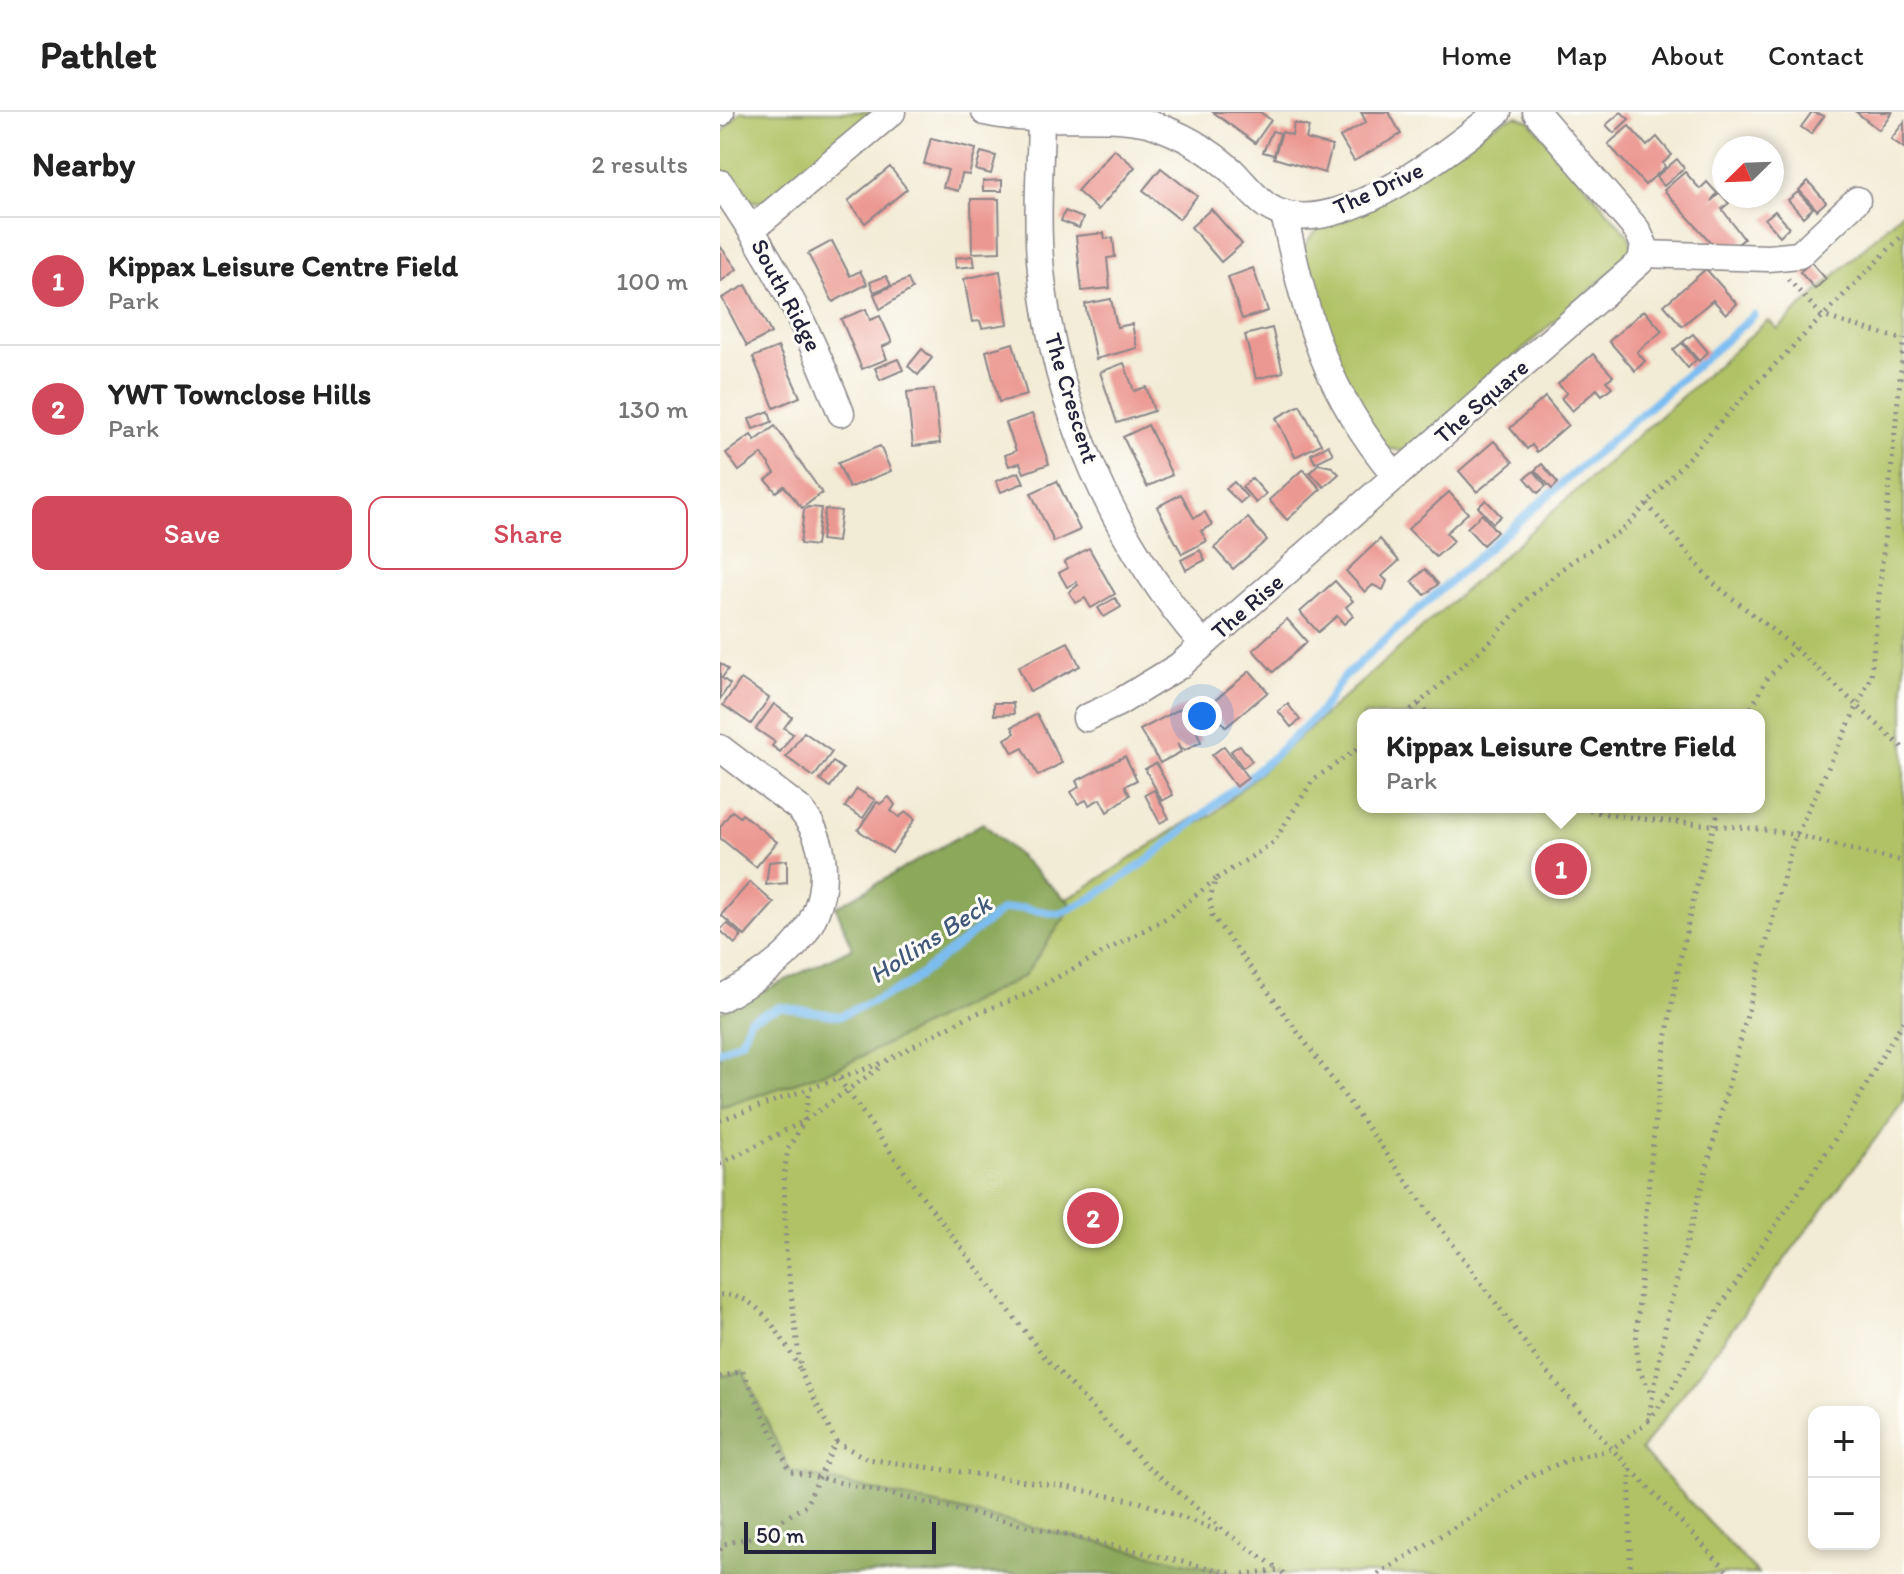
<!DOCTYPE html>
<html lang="en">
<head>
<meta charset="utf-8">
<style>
	:root { --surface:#fff; --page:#f2f2f2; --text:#222; --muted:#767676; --line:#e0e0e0; --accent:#d1495b }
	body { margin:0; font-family:Itim,sans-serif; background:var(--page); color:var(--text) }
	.controls { position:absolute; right:24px; bottom:24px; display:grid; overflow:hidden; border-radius:16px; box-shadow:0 4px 12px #0003 }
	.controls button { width:72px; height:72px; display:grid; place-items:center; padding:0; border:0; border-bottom:2px solid var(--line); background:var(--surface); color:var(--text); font:40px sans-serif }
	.compass { position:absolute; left:992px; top:24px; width:72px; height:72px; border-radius:50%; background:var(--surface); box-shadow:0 4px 12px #0003; rotate:247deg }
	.scale { position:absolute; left:24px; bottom:20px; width:192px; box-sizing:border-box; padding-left:8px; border:4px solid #22223b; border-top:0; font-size:22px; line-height:28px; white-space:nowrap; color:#22223b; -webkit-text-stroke:6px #fdfcf7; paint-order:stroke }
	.you { position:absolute; left:482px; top:604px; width:28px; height:28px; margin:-20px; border:6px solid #fff; border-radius:50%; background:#1a73e8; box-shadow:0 0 0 12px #1a73e833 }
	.badge { display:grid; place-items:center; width:52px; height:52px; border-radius:50%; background:var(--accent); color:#fff; font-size:26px; font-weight:700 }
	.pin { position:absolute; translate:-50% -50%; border:4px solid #fff; box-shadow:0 2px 8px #0006 }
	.popup { position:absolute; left:637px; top:597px; width:408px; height:104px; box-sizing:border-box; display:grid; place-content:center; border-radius:16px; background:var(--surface); filter:drop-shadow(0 2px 6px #0005); font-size:26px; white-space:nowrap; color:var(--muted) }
	.popup b { font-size:30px; color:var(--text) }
	.popup::after { content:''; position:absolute; left:50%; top:100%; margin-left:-16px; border:16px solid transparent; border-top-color:var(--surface) }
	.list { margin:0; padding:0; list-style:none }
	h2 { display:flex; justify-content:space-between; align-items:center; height:104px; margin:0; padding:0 32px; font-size:34px }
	h2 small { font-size:26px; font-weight:400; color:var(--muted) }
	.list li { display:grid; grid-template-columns:52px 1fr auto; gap:24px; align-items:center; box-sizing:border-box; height:128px; padding:0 32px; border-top:2px solid var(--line) }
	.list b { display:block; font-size:30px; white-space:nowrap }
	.list p { margin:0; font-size:26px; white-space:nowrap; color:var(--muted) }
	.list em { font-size:26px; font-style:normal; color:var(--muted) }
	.actions { display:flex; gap:16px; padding:24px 32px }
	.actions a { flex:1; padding:18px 0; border:2px solid var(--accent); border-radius:16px; text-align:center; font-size:28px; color:var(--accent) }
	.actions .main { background:var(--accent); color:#fff }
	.map { position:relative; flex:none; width:1184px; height:1462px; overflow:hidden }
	header { display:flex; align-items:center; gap:48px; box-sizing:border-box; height:112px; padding:0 40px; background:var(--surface); border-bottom:2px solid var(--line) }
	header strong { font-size:38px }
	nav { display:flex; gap:44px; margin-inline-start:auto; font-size:28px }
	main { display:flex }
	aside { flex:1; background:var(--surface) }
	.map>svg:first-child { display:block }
	.green { fill:#b0c265; stroke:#697250; stroke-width:2; fill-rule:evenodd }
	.forest { fill:#8ca85a; stroke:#57654a; stroke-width:2 }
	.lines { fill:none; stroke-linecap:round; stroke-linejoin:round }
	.stream { stroke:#7cbdf1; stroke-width:8 }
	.building { fill:#ec9892 }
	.minor-casing { stroke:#8a8688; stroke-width:29 }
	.path { stroke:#8a8688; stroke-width:5; stroke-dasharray:2 6; stroke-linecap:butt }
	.minor { stroke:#fff; stroke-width:26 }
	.labels { text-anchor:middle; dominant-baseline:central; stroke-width:6; stroke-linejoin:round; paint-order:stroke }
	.street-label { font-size:24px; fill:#22223b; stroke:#fdfcf7 }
	.water-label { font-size:26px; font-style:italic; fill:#42587b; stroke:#fdfcf7 }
</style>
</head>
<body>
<header>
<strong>Pathlet</strong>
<nav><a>Home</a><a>Map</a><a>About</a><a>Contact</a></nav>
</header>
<main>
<aside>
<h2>Nearby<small>2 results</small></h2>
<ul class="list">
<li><span class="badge">1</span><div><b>Kippax Leisure Centre Field</b><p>Park</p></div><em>100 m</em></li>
<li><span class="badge">2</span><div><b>YWT Townclose Hills</b><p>Park</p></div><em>130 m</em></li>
</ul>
<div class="actions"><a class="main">Save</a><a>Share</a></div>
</aside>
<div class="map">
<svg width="1184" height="1462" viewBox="0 0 1184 1462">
	<rect width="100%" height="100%" fill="#fdfcf7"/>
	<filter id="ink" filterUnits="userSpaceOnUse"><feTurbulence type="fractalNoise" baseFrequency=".0125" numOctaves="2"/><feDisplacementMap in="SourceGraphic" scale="16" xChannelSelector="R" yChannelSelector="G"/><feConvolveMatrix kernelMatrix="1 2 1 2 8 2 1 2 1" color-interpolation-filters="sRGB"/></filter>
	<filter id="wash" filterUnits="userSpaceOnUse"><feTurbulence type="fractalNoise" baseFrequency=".006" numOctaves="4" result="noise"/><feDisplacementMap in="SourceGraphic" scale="32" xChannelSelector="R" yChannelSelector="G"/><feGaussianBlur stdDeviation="1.8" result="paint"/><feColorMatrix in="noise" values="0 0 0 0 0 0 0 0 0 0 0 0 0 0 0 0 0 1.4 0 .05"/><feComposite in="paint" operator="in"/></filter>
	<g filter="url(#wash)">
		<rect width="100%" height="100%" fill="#f2ebd5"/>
		<g class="green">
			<path d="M20,0H159L50,88C27,96 10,76 1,55C0,47 0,32 0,23Z"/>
			<path d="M797,4L810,9L909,124L914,139L687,340L666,336L621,265L583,141C586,127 596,118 608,110L784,8Z"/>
			<path d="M1184,98V989L921,1338L1038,1462H0V931L297,812L356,782L473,706L477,712L493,702L1048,208L1058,217ZM643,603H1039V695H643Z"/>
		</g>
		<g class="forest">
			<path d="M263,711L353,794L304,864L118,956L0,996V900L132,836L116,795Z"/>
			<path d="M23,1259L70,1359L515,1462H0V1265Z"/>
		</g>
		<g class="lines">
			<path class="stream" d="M0,939L21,929L30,907L60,895L120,904L186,874L282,798L302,796L339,802L372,786L424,751L554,644L600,600L622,567L693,502L1034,203"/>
		</g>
		<g id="blocks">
			<g class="building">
				<path d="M493,0H540L551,8L535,31Z"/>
				<path d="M641,0H669L681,22L634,49L620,25L646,10Z"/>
				<path d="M901,0L909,7L894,21L886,13Z"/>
				<path d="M1092,0L1104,4L1091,22L1081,15Z"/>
				<path d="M1136,0H1172L1159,18Z"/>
				<path d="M1184,10V36L1171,27Z"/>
				<path d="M574,11L589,15L586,27L612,34L605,61L554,46L562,20L572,23Z"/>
				<path d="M909,14L927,34L937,25L952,43L943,51L945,55L925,73L888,32Z"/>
				<path d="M552,19L560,21L554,43L543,40Z"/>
				<path d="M211,26L256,37L249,63L242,62L238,79L223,75L228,58L204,52Z"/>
				<path d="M394,37L415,55L378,98L357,79Z"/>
				<path d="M261,40L276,44L271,62L256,58Z"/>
				<path d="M957,47L964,56L944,74L936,65Z"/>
				<path d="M170,55L187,77L145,111L128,89Z"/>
				<path d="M441,56L477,84L459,107L423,78Z"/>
				<path d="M965,60L980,77L987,70L997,81L991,89L1000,81L1009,91L1002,97L1024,127L1014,135L994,134L944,78Z"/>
				<path d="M282,68V79H263V69Z"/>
				<path d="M1088,69L1106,90L1097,98L1079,78Z"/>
				<path d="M1078,80L1093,96L1083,105L1068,88Z"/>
				<path d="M251,87H279L280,140L252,141Z"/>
				<path d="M491,97L522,132L501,150L471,115Z"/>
				<path d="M345,99L363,106L359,116L341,109Z"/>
				<path d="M1055,99L1069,115L1060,124L1045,107Z"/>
				<path d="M384,121L385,127L393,126L395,145L387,146L390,176L362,179L356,124Z"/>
				<path d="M112,129L130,164L140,159L147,172L113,190L88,142Z"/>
				<path d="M0,134L17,157L0,170Z"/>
				<path d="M253,144L255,154L236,156L235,146Z"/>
				<path d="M1091,150L1106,167L1095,177L1080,160Z"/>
				<path d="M533,156L548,199L522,207L508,165Z"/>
				<path d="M986,157L1017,192L1006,202L993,188L962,214L944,193Z"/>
				<path d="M280,159L288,212L262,216L260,209L252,210L244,167Z"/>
				<path d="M166,164L171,173L154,180L150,170Z"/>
				<path d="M188,167L192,177L160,197L154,182Z"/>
				<path d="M26,173L51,221L27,234L2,186Z"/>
				<path d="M391,187L397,215L412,212L417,236L376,247L365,192Z"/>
				<path d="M146,197L150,208L160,204L172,230L162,235L167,247L142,257L121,207Z"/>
				<path d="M924,198L942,219L917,240L925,249L915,259L889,229Z"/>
				<path d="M552,216L563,260L536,267L525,223Z"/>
				<path d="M973,222L988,240L979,249L963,230Z"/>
				<path d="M293,231L307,283L279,290L266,239Z"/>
				<path d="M962,231L976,248L968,256L953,238Z"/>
				<path d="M58,235L80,285L54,296L33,245Z"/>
				<path d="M202,237L212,246L198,263L188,254Z"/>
				<path d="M873,242L893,264L886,269L892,275L882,283L877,277L852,299L841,286L847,281L838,272Z"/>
				<path d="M178,247L183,258L160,268L155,256Z"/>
				<path d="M404,251L414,279L426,275L434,299L397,311L380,260Z"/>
				<path d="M214,277L220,331L193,334L187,280Z"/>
				<path d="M825,285L848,313L817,340L812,333L807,337L790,316Z"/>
				<path d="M580,293L601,332L575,345L556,306Z"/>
				<path d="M49,299L52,310L33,317L29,307Z"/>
				<path d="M312,302L329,352L304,361L300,351L289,354L285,343L296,339L286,311Z"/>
				<path d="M428,313L452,363L427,375L403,325Z"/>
				<path d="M55,314L102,381L82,396L64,374L56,380L46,368L55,361L42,342L19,359L6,341L31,323L35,329Z"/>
				<path d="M774,329L793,350L757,380L739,359Z"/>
				<path d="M608,333L613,342L595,351L591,342Z"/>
				<path d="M160,334L171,359L129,376L118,351Z"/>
				<path d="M598,352L612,355L619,362L604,375L590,360Z"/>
				<path d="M822,352L838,371L832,377L815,358Z"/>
				<path d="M583,357L601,377L567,408L549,388Z"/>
				<path d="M814,359L826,374L818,381L805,366Z"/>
				<path d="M299,360L304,371L281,380L276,369Z"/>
				<path d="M532,366L546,382L536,391L522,375Z"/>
				<path d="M337,369L360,418L334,430L311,381Z"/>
				<path d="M514,370L527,385L520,391L506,377Z"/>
				<path d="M729,380L748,401L726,421L734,429L716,445L688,417Z"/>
				<path d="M461,382L474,406L485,400L492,413L481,419L487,429L462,442L437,395Z"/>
				<path d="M766,388L781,404L773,411L758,395Z"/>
				<path d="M88,395L101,396L96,434L80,432L84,398Z"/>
				<path d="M105,397L121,399L117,430L101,428Z"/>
				<path d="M762,402L777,420L763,433L747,416Z"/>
				<path d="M528,406L547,428L513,457L494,436Z"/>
				<path d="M660,427L679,449L662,464L667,469L663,478L653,473L645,480L626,459Z"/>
				<path d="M369,436L395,482L371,496L365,486L356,491L349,480L358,473L356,470L347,475L339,461L348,456L344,450Z"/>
				<path d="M480,438L485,448L466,458L461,448Z"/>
				<path d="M705,457L718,472L705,483L692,469Z"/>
				<path d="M615,469L633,489L626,495L633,504L624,512L617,504L598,520L580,500Z"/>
				<path d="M395,486L401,495L384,505L378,496Z"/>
				<path d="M567,507L587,530L553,560L533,538Z"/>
				<path d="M348,530L360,554L310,580L298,555Z"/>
				<path d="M0,551L8,557L2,566L10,572L0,587Z"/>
				<path d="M530,559L548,580L506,615L488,594Z"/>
				<path d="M21,567L49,586L31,612L3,593Z"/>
				<path d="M274,591H293L294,602L274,603Z"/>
				<path d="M54,592L72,605L64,616L73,622L60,640L52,634L55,630L36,617Z"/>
				<path d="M568,592L580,608L571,615L558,599Z"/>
				<path d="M467,593L481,618L477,620L481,630L464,639L457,631L461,640L440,651L420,618Z"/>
				<path d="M317,602L342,651L318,664L303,636L293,641L285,627L295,621L292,615Z"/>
				<path d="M84,620L112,640L94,665L66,645Z"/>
				<path d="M520,633L532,649L523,656L511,639Z"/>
				<path d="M504,634L528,666L516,675L492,643Z"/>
				<path d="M405,644L417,668L405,674L410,683L387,700L380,687L369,693L366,688L358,692L351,680L359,675L356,669Z"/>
				<path d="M113,650L123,657L110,675L100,668Z"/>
				<path d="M436,651L453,683L442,689L425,657Z"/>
				<path d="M137,677L155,688L143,706L125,695Z"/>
				<path d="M434,678L449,706L440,711L425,683Z"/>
				<path d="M169,685L175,693L171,699L179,705L186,700L195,707L172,741L138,718L157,690L160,692Z"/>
				<path d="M12,699L20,705L22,702L57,730L36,755L0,726V715Z"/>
				<path d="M67,748V771L46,773L49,750Z"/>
				<path d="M30,770L54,791L25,824L1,803Z"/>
				<path d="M7,811L22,824L15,832L0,818Z"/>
			</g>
		</g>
	</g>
	<g filter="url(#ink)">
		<use href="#blocks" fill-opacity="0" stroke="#8a8688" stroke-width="2"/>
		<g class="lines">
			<defs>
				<g id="minor">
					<path d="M265,0C323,13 372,0 428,11C459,21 488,37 512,59C523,70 533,84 547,94C608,136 731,39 778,0"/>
					<path d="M0,1L1,0"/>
					<path d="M321,8C320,58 316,109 321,159C335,297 393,428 483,532"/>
					<path d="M0,71C54,148 87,214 121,301"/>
					<path d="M564,102C587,208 604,278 675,363"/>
					<path d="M32,117L172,0"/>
					<path d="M923,142L1048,146L1079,143L1137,88"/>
					<path d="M366,606L398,591L459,554L921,149L924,133L917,118L816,0"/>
					<path d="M0,636L80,697C95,715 103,735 103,759C104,825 52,859 0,887"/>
				</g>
			</defs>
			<use href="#minor" class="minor-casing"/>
			<g class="path">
				<path d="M1068,167L1102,204L1184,228"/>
				<path d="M927,392L992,470L1075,536L1046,568L1028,603"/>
				<path d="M1075,536L1184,637"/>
				<path d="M699,592L709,603"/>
				<path d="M685,603L771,529L807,487L852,449L905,416L1023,285L1184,122"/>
				<path d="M643,633L593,668L553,731L496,767L490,786L492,803L822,1254L892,1337L1010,1462"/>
				<path d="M854,695C917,711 980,710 1045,718C1093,724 1135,741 1184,749"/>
				<path d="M119,967L193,1072L323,1243L425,1352L507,1421L560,1458"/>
				<path d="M0,1008L162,951L247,905L305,883L450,804L496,767"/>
				<path d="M0,1052L84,1009L163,953"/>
				<path d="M0,1183C39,1179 63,1228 79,1256"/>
				<path d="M0,1265L23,1259L70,1359L515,1462"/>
				<path d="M930,1279L919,1258L916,1230C929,1049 943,868 1000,695"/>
				<path d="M928,1308C955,1279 971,1239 993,1206C1031,1146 1074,1089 1113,1030C1139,991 1157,948 1184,909"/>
				<path d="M116,1330L148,1347L341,1374L420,1390L502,1420"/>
				<path d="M0,1438L4,1432L37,1424L86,1393L116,1330L81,1261L66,1139L64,1062L68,1037L84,1009L89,978"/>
				<path d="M523,1462L560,1458L564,1462"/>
				<path d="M658,1462L758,1401L807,1365L848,1348L892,1337L928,1309L948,1201L1073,730L1151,565L1184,226"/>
				<path d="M910,1462V1354"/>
			</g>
			<use href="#minor" class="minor"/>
		</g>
	</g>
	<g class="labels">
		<g class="street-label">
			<text transform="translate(658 76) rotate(-25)">The Drive</text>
			<text transform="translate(67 183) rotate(62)">South Ridge</text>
			<text transform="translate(352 286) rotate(73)">The Crescent</text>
			<text transform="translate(761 289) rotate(-41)">The Square</text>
			<text transform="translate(527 494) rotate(-41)">The Rise</text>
		</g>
		<g class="water-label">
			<text transform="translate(210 827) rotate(-33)">Hollins Beck</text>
		</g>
	</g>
</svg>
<div class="controls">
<button>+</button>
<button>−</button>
</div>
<svg class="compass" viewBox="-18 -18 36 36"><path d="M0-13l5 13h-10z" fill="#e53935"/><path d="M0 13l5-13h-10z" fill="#767676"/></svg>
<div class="scale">50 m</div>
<div class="you"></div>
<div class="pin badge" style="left:841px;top:757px">1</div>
<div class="popup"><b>Kippax Leisure Centre Field</b>Park</div>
<div class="pin badge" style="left:373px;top:1106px">2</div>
</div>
</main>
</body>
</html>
